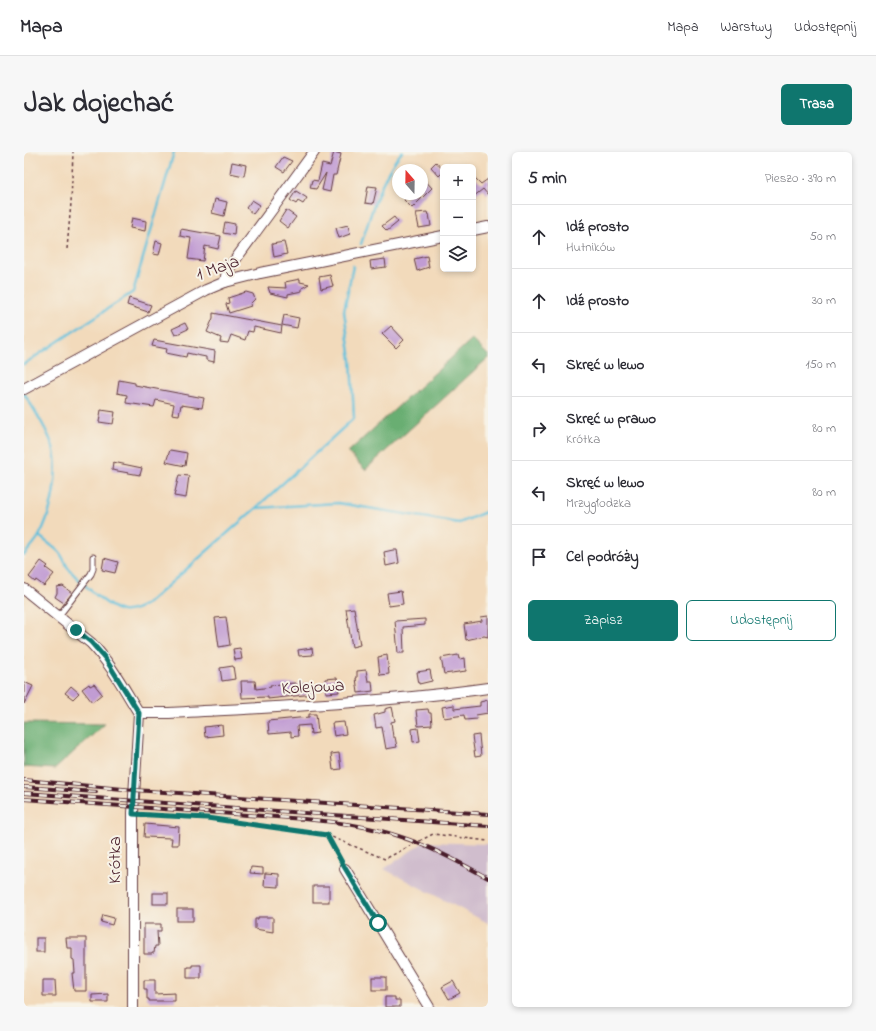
<!DOCTYPE html>
<html lang="pl">
<head>
<meta charset="utf-8">
<style>
	:root { --surface:#fff; --page:#f7f7f7; --text:#2b2b33; --muted:#7c7c81; --line:#e1e1e2; --accent:#0f766e }
	body { margin:0; font-family:"Indie Flower",sans-serif; background:var(--page); color:var(--text) }
	.controls { position:absolute; right:12px; top:12px; display:grid; overflow:hidden; border-radius:6px; box-shadow:0 2px 6px #0003 }
	.controls button { width:36px; height:36px; display:grid; place-items:center; padding:0; border:0; border-bottom:1px solid var(--line); background:var(--surface); color:var(--text); font:20px sans-serif }
	.compass { position:absolute; left:368px; top:12px; width:36px; height:36px; border-radius:50%; background:var(--surface); box-shadow:0 2px 6px #0003; rotate:340deg }
	.stop { position:absolute; width:12px; height:12px; margin:-9px; border:3px solid #0f766e; border-radius:50%; background:#fff }
	.stop.end { background:#0f766e; border-color:#fff; box-shadow:0 1px 4px #0008 }
	.list { margin:0; padding:0; list-style:none }
	h2 { display:flex; justify-content:space-between; align-items:center; height:52px; margin:0; padding:0 16px; font-size:17px }
	h2 small { font-size:13px; font-weight:400; color:var(--muted) }
	.list li { display:grid; grid-template-columns:26px 1fr auto; gap:12px; align-items:center; box-sizing:border-box; height:64px; padding:0 16px; border-top:1px solid var(--line) }
	.list b { display:block; font-size:15px; white-space:nowrap }
	.list p { margin:0; font-size:13px; white-space:nowrap; color:var(--muted) }
	.list em { font-size:13px; font-style:normal; color:var(--muted) }
	.actions { display:flex; gap:8px; padding:12px 16px }
	.actions a { flex:1; padding:9px 0; border:1px solid var(--accent); border-radius:6px; text-align:center; font-size:14px; color:var(--accent) }
	.actions .main { background:var(--accent); color:#fff }
	.icon { flex:none; width:22px; height:22px; fill:none; stroke:currentColor; stroke-width:2; stroke-linecap:round; stroke-linejoin:round }
	.map { position:relative; flex:none; width:464px; height:855px; overflow:hidden; border-radius:6px }
	header { display:flex; align-items:center; gap:24px; box-sizing:border-box; height:56px; padding:0 20px; background:var(--surface); border-bottom:1px solid var(--line) }
	header strong { font-size:19px }
	nav { display:flex; gap:22px; margin-inline-start:auto; font-size:14px }
	.intro { display:flex; align-items:center; justify-content:space-between; box-sizing:border-box; height:96px; padding:0 24px }
	h1 { margin:0; font-size:28px }
	.button { padding:10px 18px; border-radius:6px; background:var(--accent); color:#fff; font-size:14px; font-weight:700 }
	main { display:flex; gap:24px; padding:0 24px }
	aside { flex:1; background:var(--surface); border-radius:6px; box-shadow:0 2px 6px #0003 }
	.map>svg:first-child { display:block }
	.industrial { fill:#d0bdcd }
	.forest { fill:#69ae72; stroke:#5a664e }
	.lines { fill:none; stroke-linecap:round; stroke-linejoin:round }
	.stream { stroke:#5ec0dc; stroke-width:2.5 }
	.building { fill:#c19cd3 }
	.service-casing { stroke:#633b41; stroke-width:7 }
	.minor-casing { stroke:#633b41; stroke-width:12 }
	.path { stroke:#633b41; stroke-width:1.5; stroke-dasharray:3 3; stroke-linecap:butt }
	.service { stroke:#fff; stroke-width:5 }
	.minor { stroke:#fff; stroke-width:10 }
	.rail-casing { stroke:#4a1f2b; stroke-width:4 }
	.rail { stroke:#f7f3e8; stroke-width:2.5; stroke-dasharray:8; stroke-linecap:butt }
	.route { stroke:#0f766e; stroke-width:5 }
	.labels { text-anchor:middle; dominant-baseline:central; stroke-width:4; stroke-linejoin:round; paint-order:stroke }
	.street-label { font-size:18px; fill:#4a1f2b; stroke:#f7f3e8 }
</style>
</head>
<body>
<header>
<strong>Mapa</strong>
<nav><a>Mapa</a><a>Warstwy</a><a>Udostępnij</a></nav>
</header>
<div class="intro"><h1>Jak dojechać</h1><a class="button">Trasa</a></div>
<main>
<div class="map">
<svg width="464" height="855" viewBox="0 0 464 855">
	<rect width="100%" height="100%" fill="#f7f3e8"/>
	<filter id="ink" filterUnits="userSpaceOnUse"><feTurbulence type="fractalNoise" baseFrequency=".025" numOctaves="2"/><feDisplacementMap in="SourceGraphic" scale="8" xChannelSelector="R" yChannelSelector="G"/><feConvolveMatrix kernelMatrix="1 2 1 2 8 2 1 2 1" color-interpolation-filters="sRGB"/></filter>
	<filter id="wash" filterUnits="userSpaceOnUse"><feTurbulence type="fractalNoise" baseFrequency=".012" numOctaves="4" result="noise"/><feDisplacementMap in="SourceGraphic" scale="16" xChannelSelector="R" yChannelSelector="G"/><feGaussianBlur stdDeviation="0.9" result="paint"/><feColorMatrix in="noise" values="0 0 0 0 0 0 0 0 0 0 0 0 0 0 0 0 0 1.4 0 .05"/><feComposite in="paint" operator="in"/></filter>
	<g filter="url(#wash)">
		<rect width="100%" height="100%" fill="#f2dabb"/>
		<path class="industrial" d="M400,690L464,692V771L360,717Z"/>
		<g class="forest">
			<path d="M448,187L464,203V206L341,318L324,300Z"/>
			<path d="M0,571L81,572L31,617L0,615Z"/>
		</g>
		<g class="lines">
			<g class="stream">
				<path d="M337,92C348,61 356,25 378,0"/>
				<path d="M0,212L109,140L150,0"/>
				<path d="M0,241C10,258 23,276 29,295C36,320 28,361 15,384C11,391 5,397 0,403"/>
				<path d="M233,356L314,351L435,371L464,359"/>
				<path d="M15,384C21,389 29,394 35,400C39,405 41,411 44,416C52,426 85,457 98,459C107,460 116,456 124,451L232,356L330,266L327,208L320,159L329,114"/>
			</g>
		</g>
		<g id="blocks">
			<g class="building">
				<path d="M310,0L317,2L312,23H309L306,40L298,38L302,21L292,37L286,36L288,28L294,29L298,12L306,14Z"/>
				<path d="M259,5L268,9L260,20L252,15Z"/>
				<path d="M208,10L222,13L220,24L206,21Z"/>
				<path d="M412,10L419,18V20L415,24L407,15Z"/>
				<path d="M449,24L457,32L464,27V43L459,37L449,45Z"/>
				<path d="M398,25L408,36L388,56L380,48L386,42H398Z"/>
				<path d="M344,34L353,35L349,52L341,51Z"/>
				<path d="M272,39L283,46L279,52L274,49L272,52L266,48Z"/>
				<path d="M191,47L203,50L200,64L188,61Z"/>
				<path d="M228,48L236,53L229,62L222,56Z"/>
				<path d="M262,58L272,65L264,76L255,69Z"/>
				<path d="M403,60L404,63L405,62L407,74L395,76L392,61Z"/>
				<path d="M370,65L374,70L363,79L358,74Z"/>
				<path d="M108,66L122,69L121,79L106,76Z"/>
				<path d="M201,70L211,72L210,83L199,81Z"/>
				<path d="M324,73L326,82L315,86L312,76Z"/>
				<path d="M157,77L197,84L194,97L181,94L179,109L164,107L167,86L156,84Z"/>
				<path d="M132,89L138,91L135,103L129,102Z"/>
				<path d="M260,90L263,102L250,105L248,92Z"/>
				<path d="M403,104L405,115L393,119L390,107Z"/>
				<path d="M361,107L362,115L347,117L346,109Z"/>
				<path d="M306,123L309,134L297,137L295,125Z"/>
				<path d="M276,127V130L285,132L278,136V139L264,142V145L246,141L244,135L262,136L261,130Z"/>
				<path d="M222,140L229,142L231,147L226,152L227,154L205,161L202,152L205,151L204,146Z"/>
				<path d="M105,146L127,153L124,160L103,153Z"/>
				<path d="M189,161L258,174L257,181L230,175L229,180L224,179L221,188L207,183L204,191L196,190L197,186L183,180L189,166Z"/>
				<path d="M260,163L275,166L273,176L258,173Z"/>
				<path d="M161,171L164,177L151,183L148,177Z"/>
				<path d="M367,174L380,188L372,196L358,182Z"/>
				<path d="M130,188L191,199L190,210L182,208V205L172,203L163,201L162,205L142,201L143,197L128,194Z"/>
				<path d="M95,228L111,231V233L180,246L178,256L157,253L155,263L148,262L150,252L132,248L130,255L102,251L103,243L93,241Z"/>
				<path d="M77,258L91,260L89,272L75,270Z"/>
				<path d="M146,298L163,301L161,314L142,310Z"/>
				<path d="M89,310L118,316L116,323L88,318Z"/>
				<path d="M155,323L165,324L162,346L150,344Z"/>
				<path d="M369,398H373L375,411L362,414L360,400Z"/>
				<path d="M80,406L94,410L91,421L78,418Z"/>
				<path d="M17,409L24,414L22,416L30,422L20,434L12,428L11,430L5,425Z"/>
				<path d="M39,434L48,441L40,451L31,445L33,441V435Z"/>
				<path d="M377,439L379,452L365,454L363,441Z"/>
				<path d="M330,456L336,493L328,495L322,457Z"/>
				<path d="M464,464V485L460,484L442,488L440,472L458,469L457,465Z"/>
				<path d="M202,465L206,493L195,495L191,466Z"/>
				<path d="M401,467V473L379,475L380,501H374L371,469Z"/>
				<path d="M216,496L218,507L211,508L209,497Z"/>
				<path d="M288,496L289,503L275,504L274,498Z"/>
				<path d="M363,503L365,522L356,523L354,505Z"/>
				<path d="M434,503L435,507L441,506L442,519L420,522L417,506Z"/>
				<path d="M209,514L211,527L198,529L196,516Z"/>
				<path d="M342,518L344,529H348L349,539L334,541L332,526H333V519Z"/>
				<path d="M406,518L408,529L395,532L393,520Z"/>
				<path d="M313,526L315,540L302,541L301,527Z"/>
				<path d="M217,529H231L232,537L247,535L246,533L271,531V533L288,531L289,542L244,547V545L218,546Z"/>
				<path d="M0,530L9,534L0,552Z"/>
				<path d="M65,532L66,534L70,532L78,542L68,550L58,537Z"/>
				<path d="M47,534L55,541L49,547L41,541Z"/>
				<path d="M464,548V561L452,563L453,567L441,568L440,563L420,566L418,555L430,553V557L456,554V550Z"/>
				<path d="M368,555L371,569L367,570L369,585H371L373,595L362,597L358,575L352,576L350,563L361,560V557Z"/>
				<path d="M404,557L405,561H407L408,573L394,574L392,558Z"/>
				<path d="M285,562H292L294,581L287,582L286,573L273,574L274,584L267,585V580L245,582L244,569L285,565Z"/>
				<path d="M320,570L322,582L310,584L308,571Z"/>
				<path d="M198,573L199,583L181,585L180,575Z"/>
				<path d="M394,576L396,589L389,590L388,577Z"/>
				<path d="M455,583L457,604L451,605L448,584Z"/>
				<path d="M315,601L317,617L309,618L307,602Z"/>
				<path d="M121,672L155,675L154,693H147L148,686L120,685Z"/>
				<path d="M227,715L239,716V722L226,721Z"/>
				<path d="M241,721L255,722V735L240,734Z"/>
				<rect x="289" y="734" width="16" height="16"/>
				<rect x="129" y="741" width="15" height="11"/>
				<rect x="153" y="757" width="16" height="12"/>
				<path d="M79,763L90,766L88,773L77,770Z"/>
				<path d="M234,765H249V780L231,777V767H234Z"/>
				<path d="M120,772H137V779H133L134,794H131L130,801H128V802H120Z"/>
				<rect x="12" y="786" width="8" height="14"/>
				<path d="M42,786H62V839H50L48,821H51L50,808L48,807V796H43Z"/>
				<path d="M168,813H177V826H163V815H168Z"/>
				<rect x="348" y="825" width="14" height="13"/>
				<path d="M19,828H31L32,844H19Z"/>
				<path d="M120,828H131V842L151,841V849H125V847H123V837H120Z"/>
				<path d="M429,829L436,841L425,847L418,835Z"/>
				<path d="M84,842V850H68V843Z"/>
				<path d="M361,845H371V848H376V855H361Z"/>
			</g>
		</g>
	</g>
	<g filter="url(#ink)">
		<use href="#blocks" fill-opacity="0" stroke="#633b41" stroke-width="1"/>
		<g class="lines">
			<defs>
				<path id="service" d="M34,465L67,422L69,417V405"/>
				<g id="minor">
					<path d="M449,78L464,75"/>
					<path d="M201,130L203,119L290,0"/>
					<path d="M0,237L182,138L201,130L236,121L419,84"/>
					<path d="M0,437L67,491C87,512 100,537 115,561"/>
					<path d="M115,561H145C251,555 358,551 464,536"/>
					<path d="M321,717L405,855"/>
					<path d="M109,855V661L115,561"/>
				</g>
			</defs>
			<use href="#service" class="service-casing"/>
			<use href="#minor" class="minor-casing"/>
			<g class="path">
				<path d="M43,97L47,51L49,0"/>
				<path d="M118,662L183,666L303,683L361,707L409,682L464,689"/>
				<path d="M303,684L317,709"/>
			</g>
			<use href="#service" class="service"/>
			<use href="#minor" class="minor"/>
			<defs>
				<g id="rail">
					<path d="M0,628L110,638L464,662"/>
					<path d="M0,635L72,640"/>
					<path d="M0,641L464,674"/>
					<path d="M0,647L280,667C313,670 346,674 377,685C408,695 436,711 464,726"/>
				</g>
			</defs>
			<use href="#rail" class="rail-casing"/>
			<use href="#rail" class="rail"/>
		</g>
	</g>
	<g class="lines" filter="url(#ink)">
		<path class="route" d="M52,478L67,490L81,506L115,561L109,662L183,666L303,683L321,716L354,771"/>
	</g>
	<g class="labels">
		<g class="street-label">
			<text transform="translate(194 117) rotate(-20)">1 Maja</text>
			<text transform="translate(289 536) rotate(-3)">Kolejowa</text>
			<text transform="translate(92 708) rotate(-90)">Krótka</text>
		</g>
	</g>
</svg>
<div class="controls">
<button>+</button>
<button>−</button>
<button><svg class="icon" aria-label="layers" viewBox="0 0 24 24"><path d="M12 4l9 5-9 5-9-5zM3 14l9 5 9-5"/></svg></button>
</div>
<svg class="compass" viewBox="-18 -18 36 36"><path d="M0-13l5 13h-10z" fill="#e53935"/><path d="M0 13l5-13h-10z" fill="#7c7c81"/></svg>
<div class="stop" style="left:354px;top:771px"></div>
<div class="stop end" style="left:52px;top:478px"></div>
</div>
<aside>
<h2>5 min<small>Pieszo · 390 m</small></h2>
<ul class="list">
<li><svg class="icon" aria-label="ahead" viewBox="0 0 24 24"><path d="M12 20V5M6 11l6-6 6 6"/></svg><div><b>Idź prosto</b><p>Hutników</p></div><em>50 m</em></li>
<li><svg class="icon" aria-label="ahead" viewBox="0 0 24 24"><path d="M12 20V5M6 11l6-6 6 6"/></svg><div><b>Idź prosto</b></div><em>30 m</em></li>
<li><svg class="icon" aria-label="left" viewBox="0 0 24 24"><path d="M17 20v-9H6M10 6l-5 5 5 5"/></svg><div><b>Skręć w lewo</b></div><em>150 m</em></li>
<li><svg class="icon" aria-label="right" viewBox="0 0 24 24"><path d="M7 20v-9h11M14 6l5 5-5 5"/></svg><div><b>Skręć w prawo</b><p>Krótka</p></div><em>80 m</em></li>
<li><svg class="icon" aria-label="left" viewBox="0 0 24 24"><path d="M17 20v-9H6M10 6l-5 5 5 5"/></svg><div><b>Skręć w lewo</b><p>Mrzygłodzka</p></div><em>80 m</em></li>
<li><svg class="icon" aria-label="arrive" viewBox="0 0 24 24"><path d="M6 21V4h12l-3 4 3 4H6"/></svg><div><b>Cel podróży</b></div></li>
</ul>
<div class="actions"><a class="main">Zapisz</a><a>Udostępnij</a></div>
</aside>
</main>
</body>
</html>
